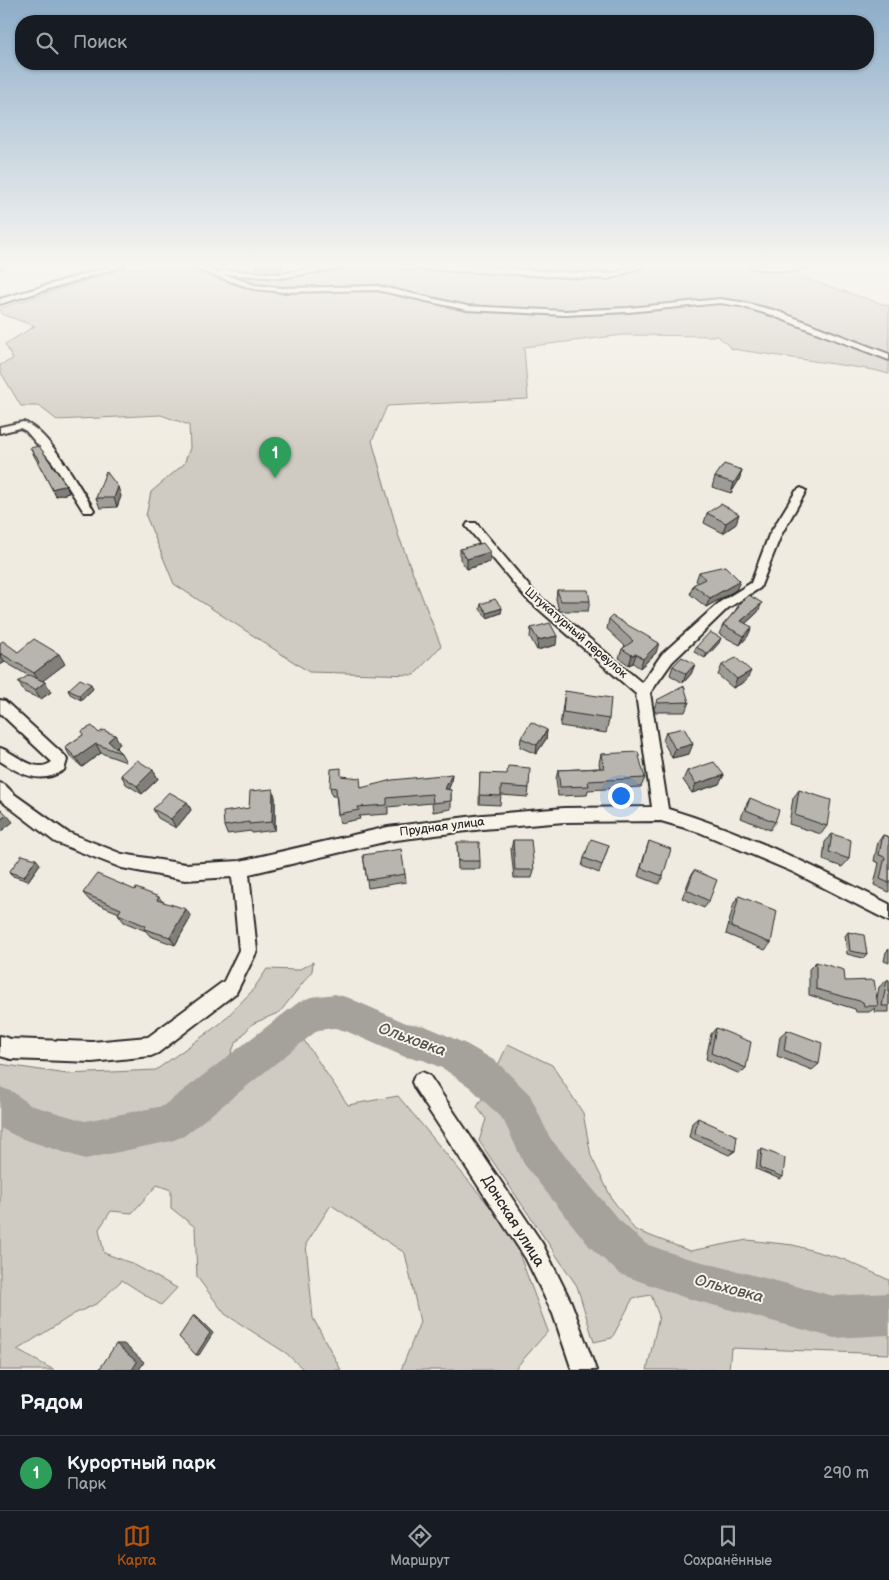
<!DOCTYPE html>
<html lang="ru">
<head>
<meta charset="utf-8">
<style>
	:root { --surface:#171b24; --page:#242831; --text:#f1f3f6; --muted:#9ea1a6; --line:#363941; --accent:#b45309 }
	body { margin:0; font-family:"Balsamiq Sans",sans-serif; background:var(--page); color:var(--text) }
	.you { position:absolute; left:620px; top:795px; width:18px; height:18px; margin:-12px; border:4px solid #fff; border-radius:50%; background:#1a73e8; box-shadow:0 0 0 8px #1a73e833 }
	.badge { display:grid; place-items:center; width:32px; height:32px; border-radius:50%; background:var(--accent); color:#fff; font-size:16px; font-weight:700 }
	.pin { position:absolute; translate:-50% -41px; filter:drop-shadow(0 1px 2px #0008) }
	.pin::after { content:''; position:absolute; top:26px; width:18px; height:15px; background:inherit; clip-path:polygon(0 0,100% 0,50% 100%) }
	.list { margin:0; padding:0; list-style:none }
	h2 { display:flex; justify-content:space-between; align-items:center; height:65px; margin:0; padding:0 20px; font-size:21px }
	h2 small { font-size:16px; font-weight:400; color:var(--muted) }
	.list li { display:grid; grid-template-columns:32px 1fr auto; gap:15px; align-items:center; box-sizing:border-box; height:75px; padding:0 20px; border-top:1px solid var(--line) }
	.list b { display:block; font-size:19px; white-space:nowrap }
	.list p { margin:0; font-size:16px; white-space:nowrap; color:var(--muted) }
	.list em { font-size:16px; font-style:normal; color:var(--muted) }
	.icon { flex:none; width:28px; height:28px; fill:none; stroke:currentColor; stroke-width:2; stroke-linecap:round; stroke-linejoin:round }
	.map { position:relative; flex:none; width:889px; height:1370px; overflow:hidden }
	.search { position:absolute; background:var(--surface); box-shadow:0 1px 4px #0004; left:15px; right:15px; top:15px; height:55px; display:flex; align-items:center; gap:12px; box-sizing:border-box; padding:0 18px; border-radius:20px; color:var(--muted); font-size:19px }
	.sheet { height:140px; background:var(--surface) }
	nav { display:flex; justify-content:space-around; align-items:center; box-sizing:border-box; height:70px; border-top:1px solid var(--line); background:var(--surface); font-size:14px; color:var(--muted) }
	nav a { display:grid; justify-items:center; gap:2px }
	nav .on { color:var(--accent) }
	.map>svg:first-child { display:block }
	.green { fill:#cfcbc2; stroke:#7d7b76 }
	.lines { fill:none; stroke-linecap:round; stroke-linejoin:round }
	.river { fill:#a4a29a; fill-rule:evenodd }
	.minor-casing { stroke:#2b2b2b; stroke-width:4 }
	.minor { fill:#f7f3e8; fill-rule:evenodd }
	.wall { fill:#9e9c96; stroke:#2b2b2b }
	.shaded-wall { fill:#817f7a; stroke:#2b2b2b }
	.building { fill:#b8b5ae; stroke:#2b2b2b }
	.labels { text-anchor:middle; dominant-baseline:central; stroke-width:4; stroke-linejoin:round; paint-order:stroke }
	.street-label { font-size:12px; fill:#2b2b2b; stroke:#f7f3e8 }
	.near-street-label { font-size:15px; fill:#2b2b2b; stroke:#f7f3e8 }
	.near-water-label { font-size:16px; font-style:italic; fill:#555552; stroke:#f7f3e8 }
</style>
</head>
<body>
<div class="map">
<svg width="889" height="1370" viewBox="0 0 889 1370">
	<rect width="100%" height="100%" fill="#efebe0"/>
	<filter id="ink" filterUnits="userSpaceOnUse"><feTurbulence type="fractalNoise" baseFrequency=".02" numOctaves="2"/><feDisplacementMap in="SourceGraphic" scale="10" xChannelSelector="R" yChannelSelector="G"/><feConvolveMatrix kernelMatrix="1 2 1 2 8 2 1 2 1" color-interpolation-filters="sRGB"/></filter>
	<g filter="url(#ink)">
		<g class="green">
			<path d="M165,266L201,275L230,274L280,278L343,268H385L610,280L656,266H723L782,271L889,306V374L874,370L732,349L718,336L623,335L524,347L528,399L387,406L372,441L399,537L441,646L414,675L309,672L174,584L146,516L151,492L184,464L190,448L189,425L161,415L57,420L39,406H21L0,371V365L13,359L5,344L35,326L1,314V308L120,270Z"/>
			<path d="M313,962L312,971L280,1012L252,1024L235,1044L228,1061L231,1087L255,1072L301,1036L348,1105L398,1096L511,1232L548,1331L514,1370H401L420,1322L405,1253L331,1205L306,1244L313,1318L341,1370H304L286,1353L225,1314L197,1277L195,1227L171,1208V1190L157,1185L132,1213L111,1211L99,1229L104,1253L131,1263L177,1288L161,1305L122,1280L98,1303L74,1314L17,1350L54,1370H0V1064L67,1074L156,1070L221,1023L252,991L267,969L298,970Z"/>
			<path d="M508,1044L552,1065L583,1113L591,1156L612,1199L635,1230L690,1251L747,1240L793,1245L843,1259L887,1279L889,1280V1354L731,1348L729,1370H647L659,1316L651,1295L633,1298L612,1338L594,1342L577,1286L479,1141L486,1119L477,1107L484,1095Z"/>
		</g>
		<g class="lines">
			<path class="river" d="M335,994L349,998L406,1023L425,1026L437,1031L468,1045L497,1062L530,1095L550,1138L618,1219L646,1244L683,1257L834,1296L889,1293V1335L834,1338L683,1297L620,1274L590,1247L524,1164L504,1121L471,1088L444,1069L423,1060L405,1057L346,1031L335,1028L318,1030L184,1136L171,1141L85,1159L20,1138L0,1128V1087L13,1092L30,1105L85,1121L163,1106L299,1002L311,997Z"/>
			<defs>
				<g id="minor">
					<path d="M0,266H5L0,268Z"/>
					<path d="M113,266H124L0,304V299Z"/>
					<path d="M186,266H197L219,273L222,270L280,274L328,266H345L341,268L280,278L223,274L255,285L283,288L377,286L467,306L565,311L628,308L720,299L741,302L777,311L889,354V360L771,315L740,306L720,303L628,312L565,315L467,310L377,290L283,292L254,289Z"/>
					<path d="M396,266C465,262 535,272 604,274C618,275 630,265 645,266L608,279L400,268Z"/>
					<path d="M749,266H807C794,275 768,269 753,268Z"/>
					<path d="M23,422C48,429 80,488 94,510L92,512H84L53,463L26,431L20,428L0,433V427Z"/>
					<path d="M801,488L806,491L781,535L760,588L728,608L672,662L650,693L668,809C745,832 817,868 889,904V921L793,872L699,832L661,821L564,822L483,829L388,841L249,874L257,951L236,993L158,1053L151,1056L92,1062L11,1059L0,1056V1036L11,1039L92,1042L148,1037L224,981L239,950L232,877L185,880L122,868L55,842L0,800V783L5,785L14,794L67,832L122,854L185,864L240,861L388,827L483,815L564,808L652,807L636,694L526,598L466,526L468,523H476L534,592L642,683L662,654L720,602L751,583L769,535L796,491Z"/>
					<path d="M0,700L5,701L65,756L67,760L64,770C41,785 22,775 0,761V748C16,753 35,775 52,762L0,713Z"/>
					<path d="M422,1072L429,1075L542,1243L571,1302L596,1370H572L553,1314L526,1259L415,1089L412,1082L415,1075Z"/>
				</g>
			</defs>
			<use href="#minor" class="minor-casing"/>
			<use href="#minor" class="minor"/>
		</g>
		<g class="wall">
			<path d="M256,266H284L279,272L257,271Z"/>
			<path d="M594,266H612L607,271L594,272Z"/>
			<path d="M30,448L66,485L69,493L56,496Z"/>
			<path d="M742,470L739,480L731,493L712,487L715,477Z"/>
			<path d="M121,496L117,507L100,508L96,498Z"/>
			<path d="M707,513L736,524L723,533L704,523Z"/>
			<path d="M460,549L490,562L467,569L460,559Z"/>
			<path d="M699,572L740,581L736,590L706,607L690,594L693,585L698,583L696,581Z"/>
			<path d="M557,590L590,601L588,611H559L556,599Z"/>
			<path d="M481,604L502,608L501,613L487,618L480,609Z"/>
			<path d="M738,606L758,612L745,624L748,636L740,645L719,634L723,625L735,611Z"/>
			<path d="M609,619L656,653L640,668L633,663L629,665L619,658L622,649L625,646L607,629Z"/>
			<path d="M531,628L556,645L537,650L530,637Z"/>
			<path d="M0,643L18,652L65,664L42,681L51,692L41,699L24,692L18,682L29,676L5,662L0,665Z"/>
			<path d="M719,643L705,658L694,652L696,647Z"/>
			<path d="M695,664L691,674L683,683L670,675L673,666Z"/>
			<path d="M722,665L746,681L733,688L718,675Z"/>
			<path d="M93,689L81,700L70,694L68,690Z"/>
			<path d="M565,691L609,719L606,733L560,726Z"/>
			<path d="M657,700L689,702L685,712H655L654,709Z"/>
			<path d="M547,730L546,739L536,754L520,747L521,738Z"/>
			<path d="M666,732L689,754L672,758L663,741Z"/>
			<path d="M99,733L115,735L120,744L116,748L121,753L126,762L101,753L82,767L70,756L65,747L83,735Z"/>
			<path d="M601,754L645,778L641,787L588,790L587,795L558,796L556,779L558,770L600,768L599,763Z"/>
			<path d="M153,770L158,779L142,794L126,784L121,775Z"/>
			<path d="M687,771L724,775L719,784L692,793L683,780Z"/>
			<path d="M480,773L529,788L528,797L501,795L500,805L479,804Z"/>
			<path d="M343,776L361,788L451,783L448,790H451V809L433,812L432,803L388,807V814L359,816L360,819L340,823L338,814L336,796H332L330,787Z"/>
			<path d="M799,790L827,826L821,834L789,824L793,798Z"/>
			<path d="M275,797V830L252,833L251,831L227,834L224,826L249,808Z"/>
			<path d="M750,798L775,822L770,830L741,818L745,807Z"/>
			<path d="M187,802L191,810L176,828L158,818L153,809Z"/>
			<path d="M832,834L849,859L842,867L823,860L825,842Z"/>
			<path d="M883,835L889,837V892L874,885L879,863L874,861L878,842Z"/>
			<path d="M513,840L534,870L532,878H514L511,849Z"/>
			<path d="M649,841L663,876L659,884L638,876Z"/>
			<path d="M457,842L480,861V869H458Z"/>
			<path d="M609,845L599,873L582,866L584,858Z"/>
			<path d="M363,855L405,874L406,882L368,888Z"/>
			<path d="M40,864L28,881L13,876L9,872Z"/>
			<path d="M694,870L709,901L704,908L682,898L690,878Z"/>
			<path d="M135,890L159,897L162,901L191,917L175,945L150,936L146,931L124,922L118,914L119,913L90,901L83,893Z"/>
			<path d="M739,896L771,943L765,950L726,934L734,903Z"/>
			<path d="M848,932L867,954L863,958L847,954L845,936Z"/>
			<path d="M889,949V963L884,961L886,952Z"/>
			<path d="M816,962L845,981L877,998L879,987L887,980H889V1012H874L875,1008L869,1012H856L855,1009L809,995V969Z"/>
			<path d="M716,1028L746,1068L740,1074L706,1059L711,1034Z"/>
			<path d="M787,1030L819,1064L812,1070L777,1056L780,1036Z"/>
			<path d="M698,1118L735,1151L729,1155L689,1137L692,1123Z"/>
			<path d="M762,1149L783,1177L780,1179L756,1169L758,1151Z"/>
		</g>
		<g class="shaded-wall">
			<path d="M278,266H284L279,272Z"/>
			<path d="M608,266H612L607,271Z"/>
			<path d="M742,470L739,480L731,493L734,483Z"/>
			<path d="M66,485L69,493L56,496L52,489Z"/>
			<path d="M118,487L121,496L117,507L114,498Z"/>
			<path d="M739,514L736,524L723,533L726,523Z"/>
			<path d="M490,552V562L467,569V559Z"/>
			<path d="M740,581L736,590L706,607L710,598Z"/>
			<path d="M762,603L758,612L737,631L741,621Z"/>
			<path d="M502,608L501,613L487,618V613Z"/>
			<path d="M752,627L748,636L740,645L744,636Z"/>
			<path d="M557,636L556,645L537,650L538,640Z"/>
			<path d="M721,638L719,643L705,658L707,653Z"/>
			<path d="M659,643L656,653L640,668L643,659Z"/>
			<path d="M0,654L5,662L0,665Z"/>
			<path d="M59,654L65,664L40,683L34,673Z"/>
			<path d="M636,654L633,663L629,665L632,655Z"/>
			<path d="M695,664L691,674L683,683L686,674Z"/>
			<path d="M751,671L746,681L733,688L737,679Z"/>
			<path d="M45,682L51,692L41,699L35,690Z"/>
			<path d="M91,684L93,689L81,700L79,695Z"/>
			<path d="M547,730L546,739L536,754L537,745Z"/>
			<path d="M115,735L120,744L114,750L108,741Z"/>
			<path d="M96,744L101,753L82,767L76,758Z"/>
			<path d="M693,744L689,754L672,758L675,749Z"/>
			<path d="M153,770L158,779L142,794L137,786Z"/>
			<path d="M452,774L451,783L445,798V789Z"/>
			<path d="M724,775L719,784L692,793L696,784Z"/>
			<path d="M273,789L275,797V830L272,822Z"/>
			<path d="M187,802L191,810L176,828L171,819Z"/>
			<path d="M7,815L13,822L0,832V820Z"/>
			<path d="M36,859L40,864L28,881L24,877Z"/>
			<path d="M186,909L191,917L175,945L170,937Z"/>
			<path d="M193,1316H196L213,1333L199,1355H196Z"/>
			<path d="M116,1344H124L144,1362L139,1370H132Z"/>
		</g>
		<g class="building">
			<path d="M39,446L66,485L52,489L38,462L40,461L30,448Z"/>
			<path d="M724,464L742,470L734,483L715,477Z"/>
			<path d="M106,471L118,487L114,498H96Z"/>
			<path d="M721,504L739,514L726,523L707,513Z"/>
			<path d="M483,543L490,552L467,559L460,549Z"/>
			<path d="M725,566L740,581L710,598L693,585L705,579L699,572Z"/>
			<path d="M557,590H588L590,601H561Z"/>
			<path d="M749,595L762,603L741,621L752,627L744,636L723,625L739,607L738,606Z"/>
			<path d="M495,599L502,608L487,613L481,604Z"/>
			<path d="M612,616L659,643L643,659L636,654L632,655L622,649L633,641L609,619Z"/>
			<path d="M550,623L557,636L538,640L531,628Z"/>
			<path d="M710,632L721,638L707,653L696,647Z"/>
			<path d="M34,639L59,654L34,673L0,653V643L3,641L18,652Z"/>
			<path d="M682,657L695,664L686,674L673,666Z"/>
			<path d="M736,658L751,671L737,679L722,665Z"/>
			<path d="M29,675L45,682L35,690L18,682Z"/>
			<path d="M80,679L91,684L79,695L68,690Z"/>
			<path d="M684,686L689,702L658,703L657,700Z"/>
			<path d="M565,691L611,698L609,719L563,712Z"/>
			<path d="M531,722L547,730L537,745L521,738Z"/>
			<path d="M92,726L99,733L103,730L115,735L108,741L121,753L96,744L76,758L65,747L83,735L82,731Z"/>
			<path d="M684,728L693,744L675,749L666,732Z"/>
			<path d="M638,752L645,778L588,781L589,786L560,787L558,770L604,768L601,754Z"/>
			<path d="M137,760L153,770L137,786L121,775Z"/>
			<path d="M714,762L724,775L696,784L687,771Z"/>
			<path d="M508,766L530,768L529,788L501,786V796L479,795L480,773L507,774Z"/>
			<path d="M341,768V776L360,778L361,788L392,780L452,774L445,789L451,790V801L433,803L432,794L387,798V805L358,807L359,810L338,814L336,788L330,787L331,769Z"/>
			<path d="M273,789L272,822L249,824V822L224,826L223,812L249,808L250,791Z"/>
			<path d="M799,790L831,800L827,826L795,815Z"/>
			<path d="M169,792L187,802L171,819L153,809Z"/>
			<path d="M750,798L779,810L775,822L746,810Z"/>
			<path d="M0,808L7,815L0,820Z"/>
			<path d="M832,834L851,840L849,859L829,852Z"/>
			<path d="M883,835L889,837V883L880,879L885,857L879,855Z"/>
			<path d="M591,839L609,845L602,865L584,858Z"/>
			<path d="M513,840H531L534,870H515Z"/>
			<path d="M649,841L671,849L663,876L641,868Z"/>
			<path d="M457,842H479L480,861H458Z"/>
			<path d="M401,849L405,874L367,880L363,855Z"/>
			<path d="M22,855L36,859L24,877L9,872Z"/>
			<path d="M694,870L717,880L709,901L687,890Z"/>
			<path d="M97,874L135,890L136,888L159,897L157,900L186,909L170,937L144,929L146,926L118,914L121,909L83,893Z"/>
			<path d="M739,896L777,911L771,943L731,927Z"/>
			<path d="M848,932L864,935L867,954L850,951Z"/>
			<path d="M816,962L844,970L845,981L874,980L878,1006H864L863,1002L816,989Z"/>
			<path d="M887,980H889V1006H882Z"/>
			<path d="M716,1028L751,1042L746,1068L711,1053Z"/>
			<path d="M787,1030L822,1043L819,1064L784,1050Z"/>
			<path d="M698,1118L737,1136L735,1151L695,1133Z"/>
			<path d="M762,1149L785,1158L783,1177L760,1168Z"/>
			<path d="M193,1316L210,1333L196,1355L179,1337Z"/>
			<path d="M116,1344L137,1362L132,1370H99Z"/>
		</g>
	</g>
	<linearGradient id="sky" x2="0" y2="1"><stop stop-color="#8dadc9"/><stop offset="0.58" stop-color="#f8f6f1"/><stop offset="1" stop-color="#f8f6f1" stop-opacity="0"/></linearGradient>
	<rect width="889" height="458" fill="url(#sky)"/>
	<g class="labels">
		<g class="street-label">
			<text transform="translate(576 633) rotate(41)">Штукатурный переулок</text>
			<text transform="translate(442 827) rotate(-7)">Прудная улица</text>
		</g>
		<g class="near-street-label">
			<text transform="translate(513 1221) rotate(58)">Донская улица</text>
		</g>
		<g class="near-water-label">
			<text transform="translate(412 1040) rotate(20)">Ольховка</text>
			<text transform="translate(729 1289) rotate(15)">Ольховка</text>
		</g>
	</g>
</svg>
<div class="you"></div>
<div class="pin badge" style="left:275px;top:478px;background:#2e9e5b">1</div>
<div class="search"><svg class="icon" aria-label="search" viewBox="0 0 24 24"><circle cx="10" cy="10" r="6"/><path d="M15 15l6 6"/></svg>Поиск</div>
</div>
<section class="sheet">
<h2>Рядом<small></small></h2>
<ul class="list">
<li><span class="badge" style="background:#2e9e5b">1</span><div><b>Курортный парк</b><p>Парк</p></div><em>290 m</em></li>
</ul>
</section>
<nav>
<a class="on"><svg class="icon" aria-label="map" viewBox="0 0 24 24"><path d="M3 6l6-2 6 2 6-2v14l-6 2-6-2-6 2zM9 4v14M15 6v14"/></svg>Карта</a>
<a><svg class="icon" aria-label="directions" viewBox="0 0 24 24"><path d="M12 3l9 9-9 9-9-9zM9 14v-3h6M13 9l2 2-2 2"/></svg>Маршрут</a>
<a><svg class="icon" aria-label="saved" viewBox="0 0 24 24"><path d="M7 4h10v16l-5-4-5 4z"/></svg>Сохранённые</a>
</nav>
</body>
</html>
